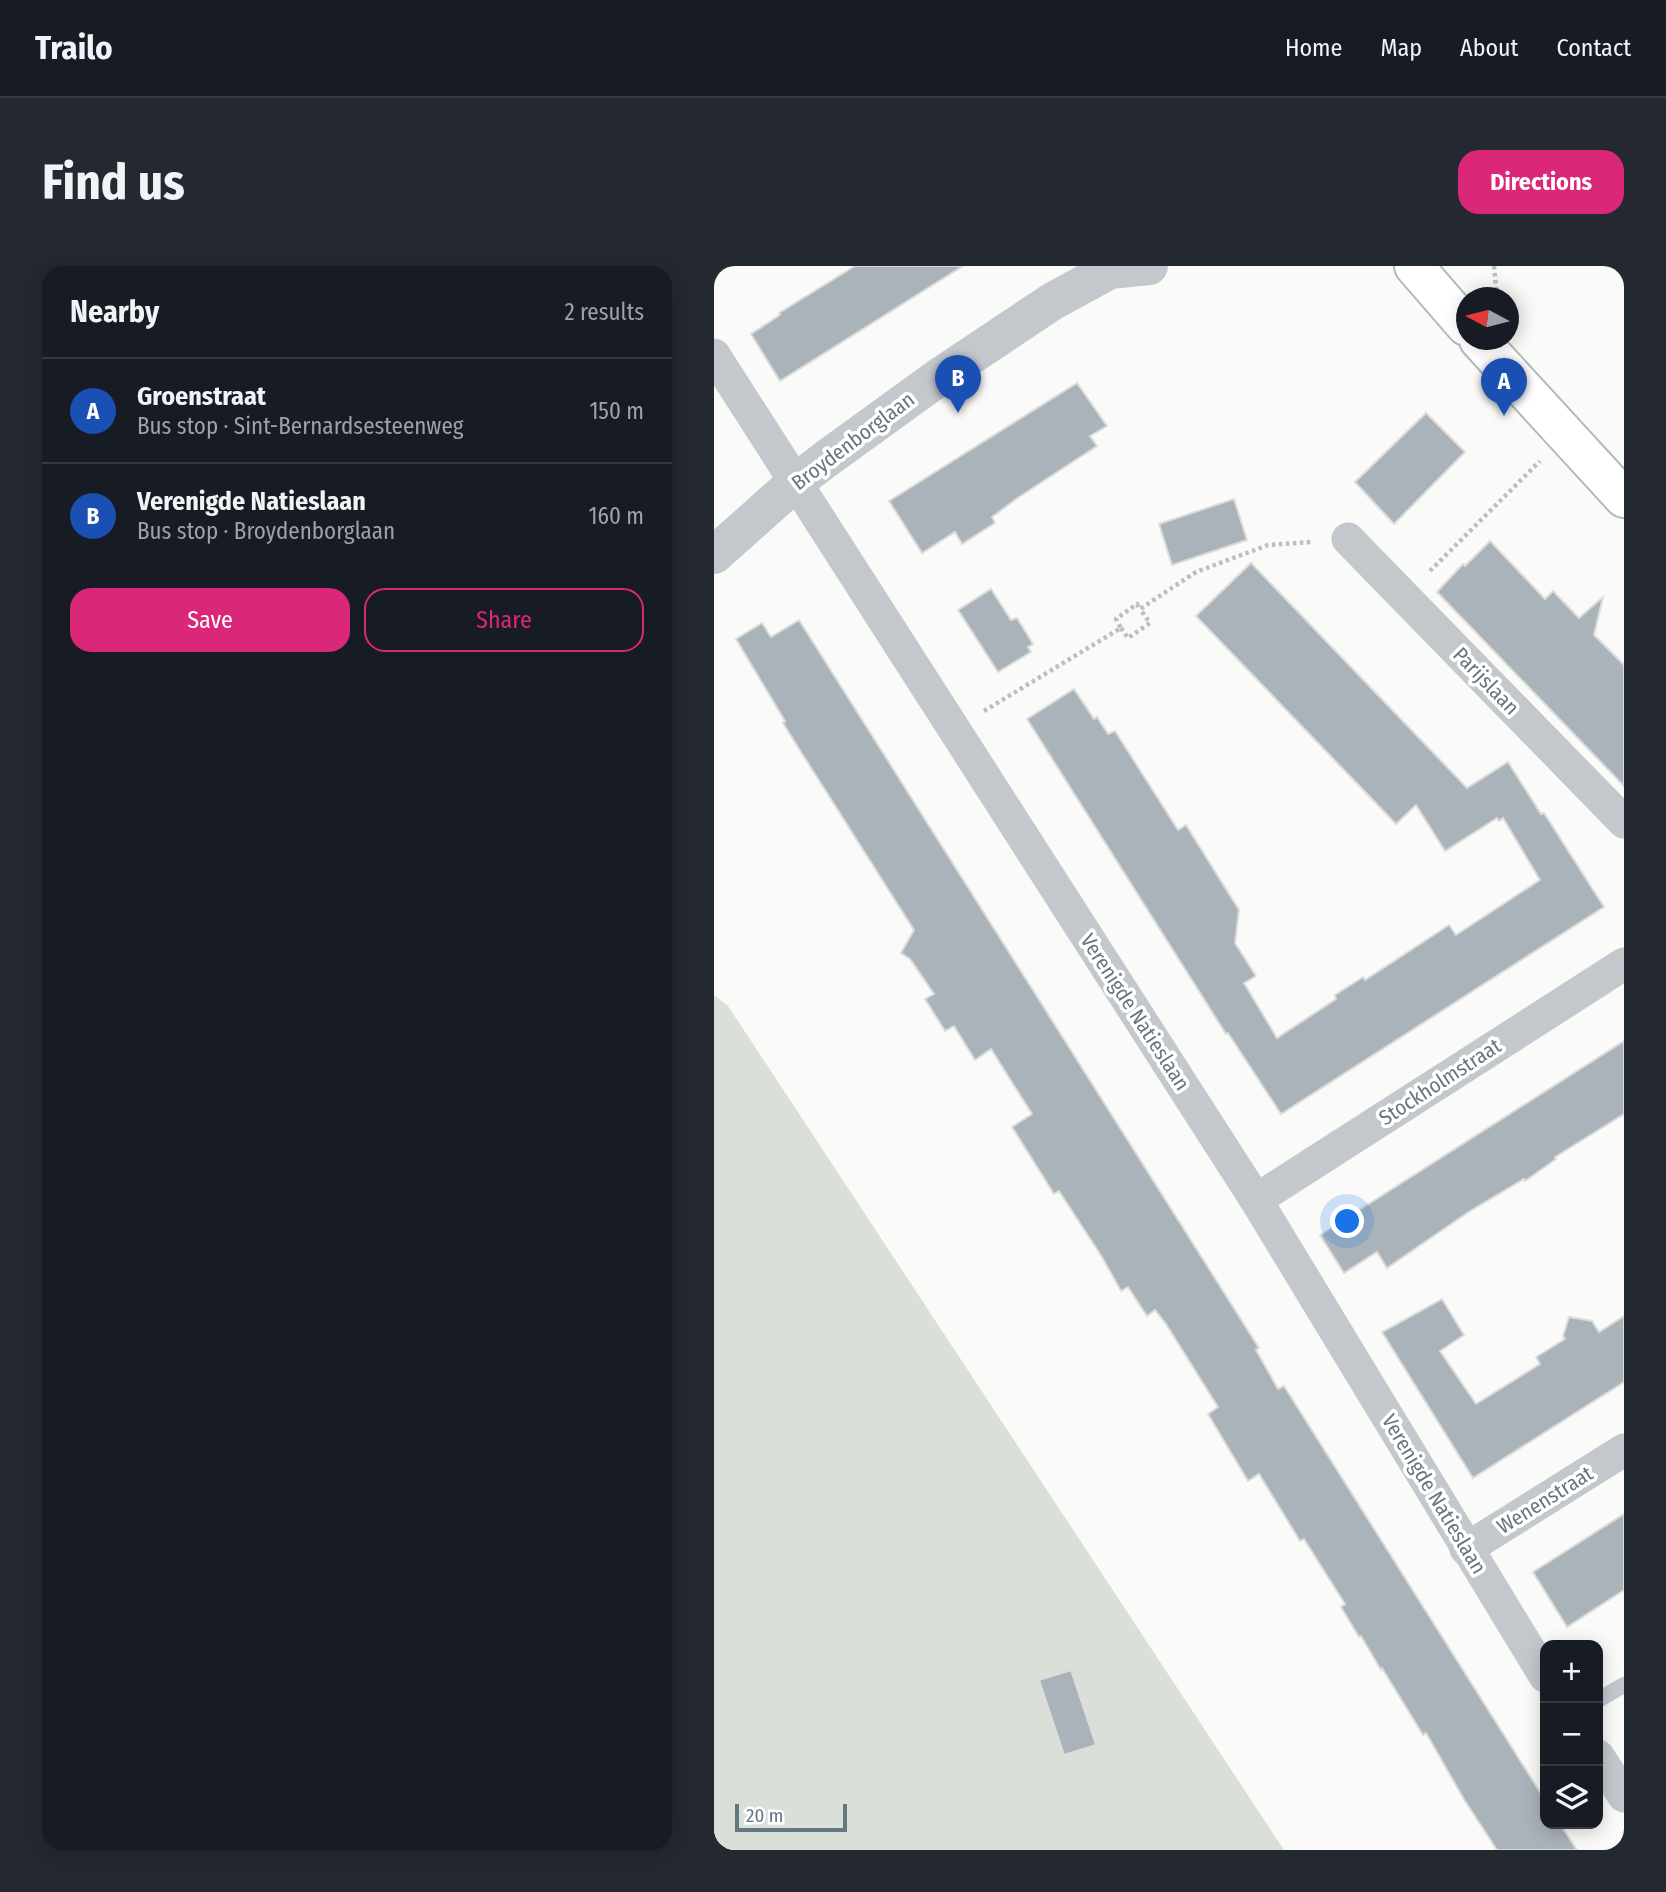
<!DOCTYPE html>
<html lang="en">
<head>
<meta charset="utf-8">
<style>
	:root { --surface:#171b24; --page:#242831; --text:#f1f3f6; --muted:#9ea1a6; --line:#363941; --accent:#db2777 }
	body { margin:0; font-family:"Fira Sans Condensed",sans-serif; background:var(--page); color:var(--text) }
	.controls { position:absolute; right:21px; bottom:21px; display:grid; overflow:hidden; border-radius:14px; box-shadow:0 4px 18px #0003 }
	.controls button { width:63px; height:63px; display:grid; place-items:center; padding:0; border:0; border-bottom:2px solid var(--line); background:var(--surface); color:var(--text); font:35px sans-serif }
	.compass { position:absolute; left:742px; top:21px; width:63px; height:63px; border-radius:50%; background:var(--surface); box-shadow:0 4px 18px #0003; rotate:277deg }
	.scale { position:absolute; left:21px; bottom:18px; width:112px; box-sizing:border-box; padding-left:7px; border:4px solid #657683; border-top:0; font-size:19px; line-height:24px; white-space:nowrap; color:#657683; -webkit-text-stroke:5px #fff; paint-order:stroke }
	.you { position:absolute; left:634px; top:956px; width:24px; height:24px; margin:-18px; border:5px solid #fff; border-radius:50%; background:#1a73e8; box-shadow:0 0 0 10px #1a73e833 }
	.badge { display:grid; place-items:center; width:46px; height:46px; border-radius:50%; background:var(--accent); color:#fff; font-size:23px; font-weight:700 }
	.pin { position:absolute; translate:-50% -58px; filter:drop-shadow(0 2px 4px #0008) }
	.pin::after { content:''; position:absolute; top:37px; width:24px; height:21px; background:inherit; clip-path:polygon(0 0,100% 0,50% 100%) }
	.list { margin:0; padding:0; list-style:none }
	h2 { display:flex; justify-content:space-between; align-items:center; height:91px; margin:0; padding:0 28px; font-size:30px }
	h2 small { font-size:23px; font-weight:400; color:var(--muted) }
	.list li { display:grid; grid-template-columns:46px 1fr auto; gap:21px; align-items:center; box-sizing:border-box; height:105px; padding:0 28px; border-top:2px solid var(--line) }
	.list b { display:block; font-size:26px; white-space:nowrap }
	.list p { margin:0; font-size:23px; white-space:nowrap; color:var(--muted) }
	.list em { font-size:23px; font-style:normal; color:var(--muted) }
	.actions { display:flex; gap:14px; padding:21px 28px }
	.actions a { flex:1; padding:16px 0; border:2px solid var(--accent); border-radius:21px; text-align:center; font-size:24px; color:var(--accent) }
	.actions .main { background:var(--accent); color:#fff }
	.icon { flex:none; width:38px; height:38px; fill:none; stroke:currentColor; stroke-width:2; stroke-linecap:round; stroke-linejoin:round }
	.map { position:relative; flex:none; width:910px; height:1584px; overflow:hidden; border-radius:21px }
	header { display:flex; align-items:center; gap:42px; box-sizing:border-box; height:98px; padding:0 35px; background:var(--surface); border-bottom:2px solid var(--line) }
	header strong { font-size:33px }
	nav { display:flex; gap:38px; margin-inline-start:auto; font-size:24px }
	.intro { display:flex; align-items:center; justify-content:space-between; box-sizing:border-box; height:168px; padding:0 42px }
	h1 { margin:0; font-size:49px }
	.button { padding:18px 32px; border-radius:21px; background:var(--accent); color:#fff; font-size:24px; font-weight:700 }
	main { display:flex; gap:42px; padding:0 42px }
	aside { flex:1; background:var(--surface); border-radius:21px; box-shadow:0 4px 18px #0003 }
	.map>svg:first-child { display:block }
	.green { fill:#dadfd7 }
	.building { fill:#aab3b9; stroke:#dcdcda; stroke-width:2 }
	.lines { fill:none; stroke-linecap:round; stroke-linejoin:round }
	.secondary-casing { stroke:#b3babf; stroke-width:42 }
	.path { stroke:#bbbfc2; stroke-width:4.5; stroke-dasharray:3.5 3.5; stroke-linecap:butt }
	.service { stroke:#c3c8cc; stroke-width:16 }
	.minor { stroke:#c3c8cc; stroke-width:33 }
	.tertiary { stroke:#c3c8cc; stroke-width:38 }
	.secondary { stroke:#fff; stroke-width:38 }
	.labels { text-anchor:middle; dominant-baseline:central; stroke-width:7; stroke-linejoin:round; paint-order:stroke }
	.street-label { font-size:21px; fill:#657683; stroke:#fff }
</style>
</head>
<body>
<header>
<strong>Trailo</strong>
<nav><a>Home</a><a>Map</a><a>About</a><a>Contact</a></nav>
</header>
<div class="intro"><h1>Find us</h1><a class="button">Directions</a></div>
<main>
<aside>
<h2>Nearby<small>2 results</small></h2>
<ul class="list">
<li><span class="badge" style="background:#1a4fb4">A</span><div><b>Groenstraat</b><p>Bus stop · Sint-Bernardsesteenweg</p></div><em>150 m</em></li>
<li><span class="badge" style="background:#1a4fb4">B</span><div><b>Verenigde Natieslaan</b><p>Bus stop · Broydenborglaan</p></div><em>160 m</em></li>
</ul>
<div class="actions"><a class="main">Save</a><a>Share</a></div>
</aside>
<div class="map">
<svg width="910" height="1584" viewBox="0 0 910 1584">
	<rect width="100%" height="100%" fill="#fafaf8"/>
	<path class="green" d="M0,729L14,740L570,1584H0Z"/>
	<g class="building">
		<path d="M141,0H249L66,115L37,68L66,49L65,47Z"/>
		<path d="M363,117L393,160L376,170L383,180L305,231L278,251L281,257L248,278L241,266L208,287L175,235Z"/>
		<path d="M712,147L751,186L680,258L641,216Z"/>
		<path d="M520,233L533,274L458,299L445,258Z"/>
		<path d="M776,275L831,333L839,325L865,352L889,331L880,369L910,399V520L723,326L749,298L751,300Z"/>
		<path d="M537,297L753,522L794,496L827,548L830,547L890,641L567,848L514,767L512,768L313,453L360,423L380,453L383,451L394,468L401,465L464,564L472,559L525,644L521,677L542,710L530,717L563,772L622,733L621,729L649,711L651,714L735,659L742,669L826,614L789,552L785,555L783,552L731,585L702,539L682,558L482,350Z"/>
		<path d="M277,323L297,354L303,352L319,378L314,381L317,386L284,406L244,344Z"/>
		<path d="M85,354L545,1082L542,1084L564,1123L570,1120L831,1534V1558H846L863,1584H783L751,1535L712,1467L709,1469L668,1402L667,1404L647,1370L645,1371L627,1341L631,1338L590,1273L586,1275L545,1208L534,1215L494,1148L504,1141L452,1058L441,1044L433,1050L414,1021L407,1025L388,991L345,925L340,928L298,861L318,848L277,783L261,794L240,760L231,765L211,733L220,728L196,693L187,687L200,664L87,486L69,457L71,455L22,373L48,357L57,371Z"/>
		<path d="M910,775V848L841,891L842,893L811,915L810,913L756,945L673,1002L663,986L630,1007L606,969Z"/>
		<path d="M728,1033L750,1069L726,1085L762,1138L826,1098L822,1091L851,1073L849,1070L855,1051L878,1055L885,1066L910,1050V1116L759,1212L668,1066Z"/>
		<path d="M910,1248V1324L853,1361L819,1306Z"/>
		<path d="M357,1404L382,1479L350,1489L325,1414Z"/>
	</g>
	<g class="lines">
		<defs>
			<g id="secondary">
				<path d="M700,0L752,60"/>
				<path d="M765,74L910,232"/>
			</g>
		</defs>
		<use href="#secondary" class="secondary-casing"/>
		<g class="path">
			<path d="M780,0L783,32"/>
			<path d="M716,305L826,195"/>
			<path d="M407,362L414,372L436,357L426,343"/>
			<path d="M270,445L407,362L402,353L423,338L426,343L482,306L554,279L598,276"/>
		</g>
		<path class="service" d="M884,1434L910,1419"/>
		<g class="minor">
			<path d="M0,89L542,934L831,1410"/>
			<path d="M634,273L910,556"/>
			<path d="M542,934L910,698"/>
			<path d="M752,1283L910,1184"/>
			<path d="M884,1490L910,1530"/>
		</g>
		<path class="tertiary" d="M0,289L82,216L112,193L228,109L339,35L396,4L435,0"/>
		<use href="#secondary" class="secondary"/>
	</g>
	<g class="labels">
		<g class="street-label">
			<text transform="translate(139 175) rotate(-37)">Broydenborglaan</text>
			<text transform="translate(772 415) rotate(46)">Parijslaan</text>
			<text transform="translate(421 746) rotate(57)">Verenigde Natieslaan</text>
			<text transform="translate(726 816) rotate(-33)">Stockholmstraat</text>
			<text transform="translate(720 1228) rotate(59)">Verenigde Natieslaan</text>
			<text transform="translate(831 1234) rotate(-32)">Wenenstraat</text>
		</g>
	</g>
</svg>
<div class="controls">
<button>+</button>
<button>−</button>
<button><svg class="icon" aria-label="layers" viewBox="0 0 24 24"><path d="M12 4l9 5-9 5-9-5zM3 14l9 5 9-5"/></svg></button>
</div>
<svg class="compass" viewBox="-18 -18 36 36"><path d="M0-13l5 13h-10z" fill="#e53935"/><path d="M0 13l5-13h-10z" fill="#9ea1a6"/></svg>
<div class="scale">20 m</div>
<div class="you"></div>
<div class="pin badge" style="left:790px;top:150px;background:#1a4fb4">A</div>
<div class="pin badge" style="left:244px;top:147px;background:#1a4fb4">B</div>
</div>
</main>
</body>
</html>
